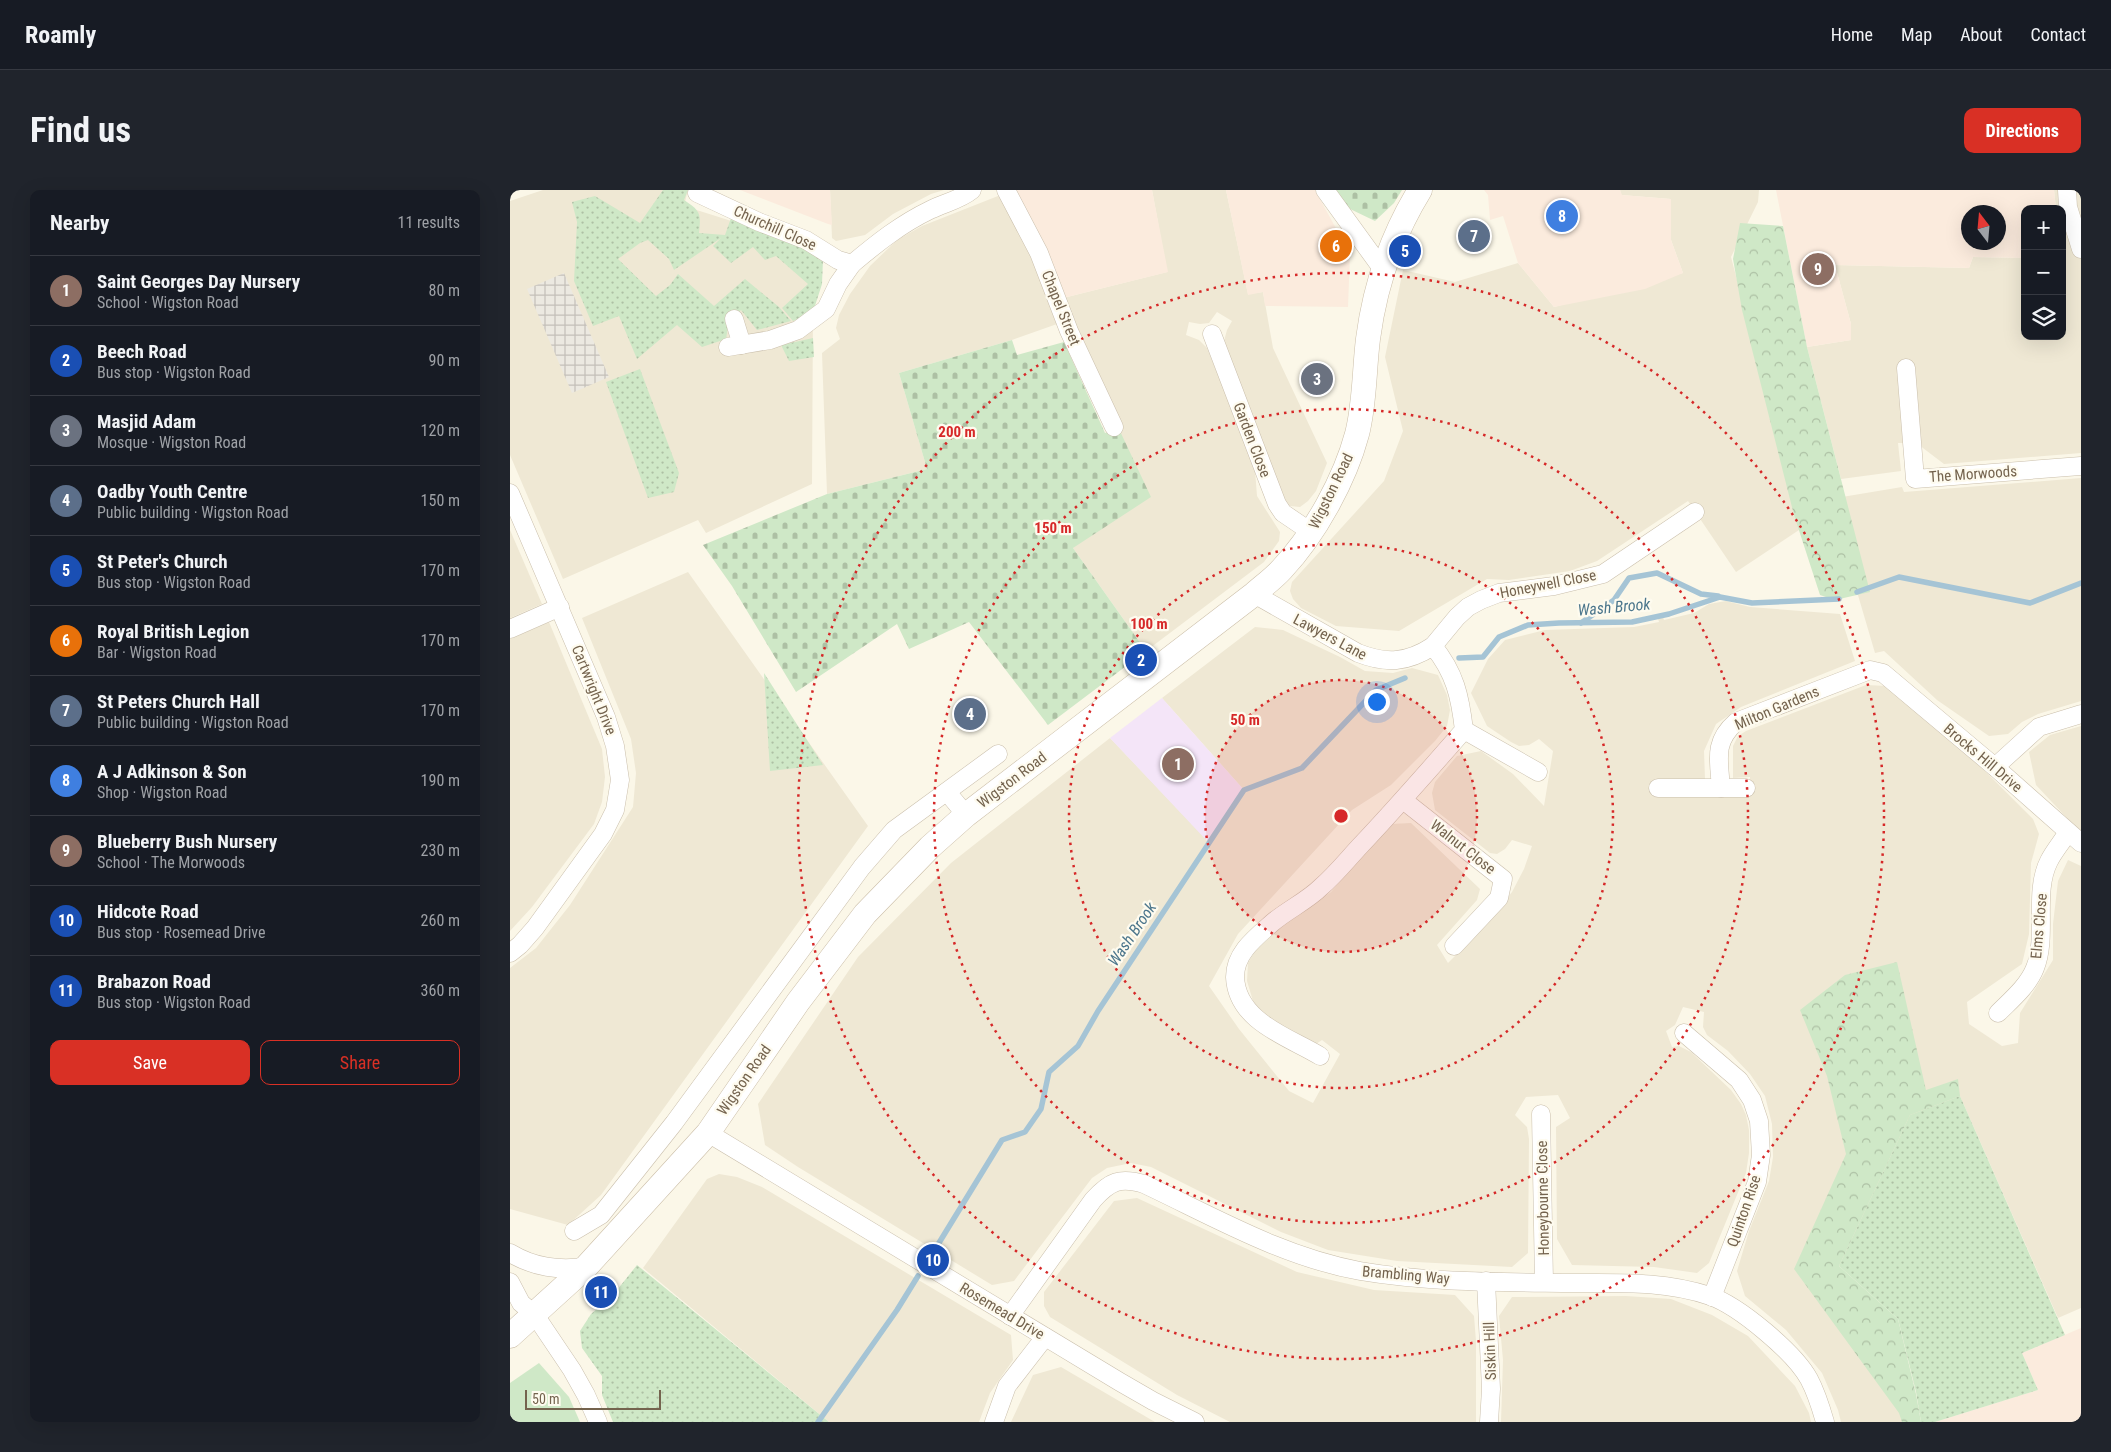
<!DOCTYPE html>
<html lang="en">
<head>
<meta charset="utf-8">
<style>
	:root { --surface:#171b24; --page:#20242c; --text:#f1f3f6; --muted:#9ea1a6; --line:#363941; --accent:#d93025 }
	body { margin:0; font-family:"Roboto Condensed",sans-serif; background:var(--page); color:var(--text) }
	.controls { position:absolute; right:15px; top:15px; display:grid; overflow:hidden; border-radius:10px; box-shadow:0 5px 20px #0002 }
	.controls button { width:45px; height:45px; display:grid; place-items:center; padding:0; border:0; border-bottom:1px solid var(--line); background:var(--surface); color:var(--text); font:25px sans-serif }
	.compass { position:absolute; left:1451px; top:15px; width:45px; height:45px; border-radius:50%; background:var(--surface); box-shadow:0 5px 20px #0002; rotate:344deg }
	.scale { position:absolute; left:15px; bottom:12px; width:136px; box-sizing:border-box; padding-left:5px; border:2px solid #74634e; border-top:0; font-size:14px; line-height:18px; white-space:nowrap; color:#74634e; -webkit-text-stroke:4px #fefbef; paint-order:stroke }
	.you { position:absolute; left:866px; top:511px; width:18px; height:18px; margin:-12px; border:4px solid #fff; border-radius:50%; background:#1a73e8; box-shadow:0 0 0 8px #1a73e833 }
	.badge { display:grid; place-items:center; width:32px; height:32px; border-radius:50%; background:var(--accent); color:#fff; font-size:16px; font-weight:700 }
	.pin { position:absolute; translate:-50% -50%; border:2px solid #fff; box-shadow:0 1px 5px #0006 }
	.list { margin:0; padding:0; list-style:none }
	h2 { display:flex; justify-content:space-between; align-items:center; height:65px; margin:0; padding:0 20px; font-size:21px }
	h2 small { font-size:16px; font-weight:400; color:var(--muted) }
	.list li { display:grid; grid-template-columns:32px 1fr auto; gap:15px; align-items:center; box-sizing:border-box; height:70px; padding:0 20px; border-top:1px solid var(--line) }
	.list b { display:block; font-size:19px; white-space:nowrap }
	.list p { margin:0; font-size:16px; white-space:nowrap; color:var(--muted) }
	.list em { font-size:16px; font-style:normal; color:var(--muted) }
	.actions { display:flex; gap:10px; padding:15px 20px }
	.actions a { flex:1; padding:11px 0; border:1px solid var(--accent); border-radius:10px; text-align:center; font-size:18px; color:var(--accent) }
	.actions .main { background:var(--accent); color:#fff }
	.icon { flex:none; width:28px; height:28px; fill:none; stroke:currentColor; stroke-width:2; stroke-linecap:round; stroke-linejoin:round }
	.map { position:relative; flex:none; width:1571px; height:1232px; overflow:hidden; border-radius:10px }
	header { display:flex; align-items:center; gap:30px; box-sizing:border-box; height:70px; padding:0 25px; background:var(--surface); border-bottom:1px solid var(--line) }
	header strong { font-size:24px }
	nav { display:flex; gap:28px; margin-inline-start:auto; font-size:18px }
	.intro { display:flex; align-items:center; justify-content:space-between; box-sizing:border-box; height:120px; padding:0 30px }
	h1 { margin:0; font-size:35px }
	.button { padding:12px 22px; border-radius:10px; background:var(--accent); color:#fff; font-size:18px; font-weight:700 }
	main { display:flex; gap:30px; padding:0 30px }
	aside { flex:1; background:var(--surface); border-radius:10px; box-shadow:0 5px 20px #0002 }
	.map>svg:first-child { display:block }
	.residential { fill:#efe8d4 }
	.commercial { fill:#fbebdd; fill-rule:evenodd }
	.industrial { fill:url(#industrial-grid) }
	.education { fill:#f4e5f8 }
	.grass { fill:url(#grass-dots) }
	.forest { fill:url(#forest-crowns) }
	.cemetery { fill:url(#cemetery-stones) }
	.pitch { fill:#cfe8c7 }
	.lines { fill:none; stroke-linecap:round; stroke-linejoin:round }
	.stream { stroke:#a5c4d5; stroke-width:5.5 }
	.street-casing { stroke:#cabfac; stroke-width:19 }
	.secondary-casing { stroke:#cbbea8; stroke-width:25 }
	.street { stroke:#fff; stroke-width:18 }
	.secondary { stroke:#fff; stroke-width:24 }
	.ring { fill:none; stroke:#d62828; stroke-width:2.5; stroke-dasharray:2.5 5 }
	.labels { text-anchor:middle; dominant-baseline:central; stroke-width:4.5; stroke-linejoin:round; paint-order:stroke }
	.street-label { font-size:15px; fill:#74634e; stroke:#fefbef }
	.water-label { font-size:16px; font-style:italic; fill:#4c768c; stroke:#fefbef }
	.centre { fill:#d62828; stroke:#fefbef; stroke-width:2.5 }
	.ring-label { font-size:15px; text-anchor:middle; font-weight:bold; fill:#d62828; stroke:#fefbef; stroke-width:4.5; stroke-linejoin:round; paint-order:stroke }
</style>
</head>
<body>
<header>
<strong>Roamly</strong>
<nav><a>Home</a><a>Map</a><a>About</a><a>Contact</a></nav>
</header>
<div class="intro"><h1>Find us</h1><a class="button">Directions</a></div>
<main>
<aside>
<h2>Nearby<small>11 results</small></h2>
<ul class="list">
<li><span class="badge" style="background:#8d6e63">1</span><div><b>Saint Georges Day Nursery</b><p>School · Wigston Road</p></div><em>80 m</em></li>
<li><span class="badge" style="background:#1a4fb4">2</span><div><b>Beech Road</b><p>Bus stop · Wigston Road</p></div><em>90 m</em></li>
<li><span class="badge" style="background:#6b7280">3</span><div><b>Masjid Adam</b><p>Mosque · Wigston Road</p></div><em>120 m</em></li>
<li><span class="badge" style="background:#5c6f8a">4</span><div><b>Oadby Youth Centre</b><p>Public building · Wigston Road</p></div><em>150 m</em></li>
<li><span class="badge" style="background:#1a4fb4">5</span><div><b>St Peter's Church</b><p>Bus stop · Wigston Road</p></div><em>170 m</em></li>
<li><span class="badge" style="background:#e8710a">6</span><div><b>Royal British Legion</b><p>Bar · Wigston Road</p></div><em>170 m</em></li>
<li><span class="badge" style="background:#5c6f8a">7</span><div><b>St Peters Church Hall</b><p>Public building · Wigston Road</p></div><em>170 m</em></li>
<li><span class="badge" style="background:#3f7fe0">8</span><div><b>A J Adkinson &amp; Son</b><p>Shop · Wigston Road</p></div><em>190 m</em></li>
<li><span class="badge" style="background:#8d6e63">9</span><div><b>Blueberry Bush Nursery</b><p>School · The Morwoods</p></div><em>230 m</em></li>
<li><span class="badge" style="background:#1a4fb4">10</span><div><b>Hidcote Road</b><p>Bus stop · Rosemead Drive</p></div><em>260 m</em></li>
<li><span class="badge" style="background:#1a4fb4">11</span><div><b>Brabazon Road</b><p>Bus stop · Wigston Road</p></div><em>360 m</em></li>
</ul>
<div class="actions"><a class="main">Save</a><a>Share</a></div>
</aside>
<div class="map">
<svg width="1571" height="1232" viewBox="0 0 1571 1232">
	<defs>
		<pattern id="industrial-grid" width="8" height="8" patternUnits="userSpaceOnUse" patternTransform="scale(1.25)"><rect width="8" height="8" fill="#ece9e1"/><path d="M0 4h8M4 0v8" fill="none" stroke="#c4c0b9"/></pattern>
		<pattern id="grass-dots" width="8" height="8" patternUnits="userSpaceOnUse" patternTransform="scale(1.25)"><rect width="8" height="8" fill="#cfe8c7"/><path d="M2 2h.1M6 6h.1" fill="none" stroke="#adc0a4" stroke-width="1.8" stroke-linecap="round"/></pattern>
		<pattern id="forest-crowns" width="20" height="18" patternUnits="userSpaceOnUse" patternTransform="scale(1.25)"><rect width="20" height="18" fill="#cfe8c7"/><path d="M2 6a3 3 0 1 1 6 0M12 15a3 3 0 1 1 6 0" fill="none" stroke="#adc0a4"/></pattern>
		<pattern id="cemetery-stones" width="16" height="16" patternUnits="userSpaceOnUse" patternTransform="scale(1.25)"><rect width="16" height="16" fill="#cfe8c7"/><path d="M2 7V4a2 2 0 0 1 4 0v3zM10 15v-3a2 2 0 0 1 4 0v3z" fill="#adc0a4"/></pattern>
	</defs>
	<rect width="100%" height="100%" fill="#fbf7e8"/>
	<g class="residential">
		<path d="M33,0H178L174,16L253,41L313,69L303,122L302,294L196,343L188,330L53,389L0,265V11Z"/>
		<path d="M320,0H434L421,4L383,24L355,45L326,51L322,48Z"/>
		<path d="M642,0H716L738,104L753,102L763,158L817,273L806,301L798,311L790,317L780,316L772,311L717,161L714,151L717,140L722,131L707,122L699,133L690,134L679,132L676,145L689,150L697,158L739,262L745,280L747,306L770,342L769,351L754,372L636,461L563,358L609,239L553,108L657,82Z"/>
		<path d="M1110,0H1249L1248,12L1221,67L1292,338L1226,382L1178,311L1087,371L1060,381L999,390L977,389L889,441L826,436L791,418L783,409L780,401L782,392L874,291L893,241L875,167L893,80L945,92L1008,73L1044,117L1173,83L1161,50V9L1111,5Z"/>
		<path d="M1544,0H1571V263L1434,274L1409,255L1402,173H1388L1395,253H1388L1391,281L1331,289L1297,157L1341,150V134L1325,75L1459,78L1463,67L1515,68V146H1552V19H1546Z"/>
		<path d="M488,6L496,11L530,87L547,134L502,150L389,183L417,279L317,304L312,163L330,149L326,138L329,125L340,104L360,76L387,50L412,36Z"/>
		<path d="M1571,288V511L1528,524L1512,532L1498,544L1479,546L1427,510L1374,461L1365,463L1345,395L1332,307L1392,297L1394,302Z"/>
		<path d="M0,340L32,414L0,428Z"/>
		<path d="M178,382L358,636L91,1005L58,1035L0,1019V778L26,758L60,715L123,617L126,583L121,549L72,428Z"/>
		<path d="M1216,411L1240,417L1330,424L1345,471L1231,517L1206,534L1194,561L1195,589H1145L1144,607L1240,606V587L1223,588V556L1228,546L1236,541L1356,495L1377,496L1463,569L1523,629L1529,644L1521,673L1519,744L1512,774L1457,812L1459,834L1492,856L1508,853L1510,823L1543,770V734L1548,691L1558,670L1571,676V1118L1548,1128L1450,906L1329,1076L1410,1232H1331L1328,1220L1312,1183L1276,1140L1235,1106L1227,1081L1239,1041L1259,991L1263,967L1262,934L1255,906L1240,884L1218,861L1197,845L1193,837L1194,822L1173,817L1165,835L1156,841L1162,857L1169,856L1181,862L1221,900L1231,914L1236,925L1239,940V963L1236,983L1199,1073L1187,1083L1144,1077L1062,1075L1047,1049L1046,937L1060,928L1048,905L1016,907L1005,925L1017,937L1019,949L1018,1063L1002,1077L887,1071L818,1060L771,1042L641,977L621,973L597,978L582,988L504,1091L482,1095L288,977L255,955L248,914L348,767L441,673L600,548L699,652L734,600L652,508L745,437L773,440L830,467L855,481L883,483L902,478L928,485L937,505L940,520L937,536L925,551L881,595L842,620L728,744L699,796L729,839L779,901L803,913L830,864L812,850L803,856L756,830L743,811L737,791L738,773L745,761L775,734L821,702L881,634L901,633L970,699L967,710L927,755L938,773L977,734L1002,702L1014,679L1022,656L1002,650L995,659L987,664L980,663L925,620L922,603L925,592L947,566L971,561L1003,584L1034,616L1043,561L1029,549L1019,555L1009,556L1001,552L977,536L961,503L978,469L995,450L1035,440L1124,437L1149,432L1147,425L1152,424L1154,430L1184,423L1199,414Z"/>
		<path d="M39,432L92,559L95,587L92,612L84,634L22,717L0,741V449Z"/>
		<path d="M1571,536V643L1526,595L1519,562L1540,545Z"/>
		<path d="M209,984L227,987L252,997L501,1145L503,1170L480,1203L469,1232H319L133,1078L197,989Z"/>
		<path d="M627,1008L787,1082L864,1100L945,1105L964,1126L966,1151V1232H720L667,1205L540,1127L534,1116V1102L604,1011Z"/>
		<path d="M1116,1106L1161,1109L1202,1125L1238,1146L1285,1196L1299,1223L1301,1232H991L993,1170L989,1126L1002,1107Z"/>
		<path d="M551,1177L645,1232H501L523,1185Z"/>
	</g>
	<g class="commercial">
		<path d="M230,0H320L322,35L318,34Z"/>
		<path d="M503,0H642L658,82L553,108Z"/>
		<path d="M716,0H805L840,64L838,117L755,116L753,102L738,105Z"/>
		<path d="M974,0H1110L1112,5L1161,9V50L1173,83L1135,99L1044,117L1008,73L993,26L980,30L978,5Z"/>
		<path d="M1266,0H1544L1546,19H1515V68L1463,67L1459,78L1325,75L1341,134V150L1297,157ZM1458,22H1488V52H1458Z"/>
		<path d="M1571,1138V1232H1425L1528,1200L1512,1163Z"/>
	</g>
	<path class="industrial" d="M54,83L99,187L62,203L17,99Z"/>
	<path class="education" d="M652,508L734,600L699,653L600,548Z"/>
	<g class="grass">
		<path d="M153,0H178L174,10C191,21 191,24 189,43L215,45L221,28L273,45L313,69L312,94L303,122L283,131L272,118L298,94L266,66L255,70L243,57L221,73L203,56L211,48L164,80L159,69L138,50L130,53L108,69L146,106L160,95L168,84L204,116L235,89L269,117L281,131L247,140L231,120L219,131L216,149L192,157L167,135L127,169L109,126L83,136L64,91L67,32L62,12L85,6L130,33Z"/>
		<path d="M303,148L304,167L279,171L271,155Z"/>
		<path d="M130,179L169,283L164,302L138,308L96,192Z"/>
		<path d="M254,483L313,575L260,581Z"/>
		<path d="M1450,906L1555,1145L1512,1163L1528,1200L1425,1232H1411L1406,1202L1388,1129L1329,1076L1400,925Z"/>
		<path d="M127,1075L319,1232H103L92,1205V1186L72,1158L70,1141L81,1124L103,1105Z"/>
	</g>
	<g class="forest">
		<path d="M1230,33L1273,36L1297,157L1360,402L1325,410L1310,405L1284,325L1232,120L1223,69Z"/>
		<path d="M1387,772L1416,900L1448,889L1450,906L1400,925L1329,1076L1388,1129L1406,1204L1411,1232H1392L1389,1223L1284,1079L1336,964L1317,886L1290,820L1335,785Z"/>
	</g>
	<g class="cemetery">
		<path d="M826,0H892L884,13L865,31L838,18Z"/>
		<path d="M502,150L507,165L554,152L595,243L609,239L641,307L563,358L636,461L538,535L459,432L399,459L387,434L286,502L222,396L193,355L317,304L417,279L389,183Z"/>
	</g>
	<path class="pitch" d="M29,1173L59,1207L70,1232H0V1193Z"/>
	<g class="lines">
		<g class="stream">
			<path d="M1347,402L1389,387L1520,413L1571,393"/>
			<path d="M1071,433L1104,410L1119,388L1147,383L1191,404L1208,406"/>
			<path d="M949,468L973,467L989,447L1018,435L1049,433L1122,432L1159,424L1210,407L1242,413L1329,409"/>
			<path d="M424,1061L492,950L515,942L531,919L539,882L568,856L588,821L734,600L792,578L866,500L895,488"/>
			<path d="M308,1232L387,1120L408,1086"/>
		</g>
		<defs>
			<g id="street">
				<path d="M496,0L529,63L559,141L604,237"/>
				<path d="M815,0L873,80"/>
				<path d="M1557,0L1558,17L1571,59"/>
				<path d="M187,3L249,32L296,50L328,70L342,74C367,53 391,34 420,20C434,13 450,10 462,0"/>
				<path d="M224,129L232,155"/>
				<path d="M702,144L767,314L773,323L801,342"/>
				<path d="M218,157L260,150L288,140L316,119L328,94L342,74"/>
				<path d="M1396,178L1405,289L1571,276"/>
				<path d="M0,303L96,527L105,556L110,590L105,620L93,644L25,738L10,755L0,763"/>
				<path d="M744,404L848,463C876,474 897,473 923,456C945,483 950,506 954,540C920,579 886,618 850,656C837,670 825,685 811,697C797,711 777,720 762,733C745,748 725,763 725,787C727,832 779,847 810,866"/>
				<path d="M0,439L50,417"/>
				<path d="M923,456L947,427L958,417L971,410L989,403L1044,396L1093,384L1185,322"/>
				<path d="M954,540L1028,582"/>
				<path d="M1485,577L1529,537L1571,524"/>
				<path d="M1148,598H1236"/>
				<path d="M1211,598C1209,570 1203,552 1226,532L1360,480L1373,483L1485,577L1571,653"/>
				<path d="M437,602L456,625"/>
				<path d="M893,610L993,689L989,708L944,756"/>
				<path d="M1488,823C1501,810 1518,796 1525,778C1538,746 1523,702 1539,671C1544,661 1552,652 1558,642"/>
				<path d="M1174,843L1229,890L1242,910L1249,931L1251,965L1247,992L1202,1107"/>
				<path d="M1031,924L1034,1092"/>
				<path d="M198,943L610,1192L643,1211L685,1232"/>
				<path d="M64,1041L91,1025L164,933L352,677L384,640L488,564"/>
				<path d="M0,1063C25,1078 48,1080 76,1077"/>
				<path d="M976,1091L981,1199L979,1232"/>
				<path d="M0,1092L11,1113L25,1125L62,1180L76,1205L88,1232"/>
				<path d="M500,1126L583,1010C600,991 610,987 634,994C704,1027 773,1067 850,1081C920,1093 993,1092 1064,1093C1111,1093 1155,1091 1200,1106C1229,1116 1284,1162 1299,1189C1306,1202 1311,1218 1315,1232"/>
				<path d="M484,1232L497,1196L535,1147"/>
			</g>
			<path id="secondary" d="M0,1146L76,1077L198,943L288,812L355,724L420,657L456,625L744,404C753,396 764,388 772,379C805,344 835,289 847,244C855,213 854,181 858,149C865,95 881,47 910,0"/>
		</defs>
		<use href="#street" class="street-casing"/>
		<use href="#secondary" class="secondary-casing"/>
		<use href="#street" class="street"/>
		<use href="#secondary" class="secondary"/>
	</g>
	<circle cx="831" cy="626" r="136" fill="#d62828" fill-opacity=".12"/>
	<g class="ring">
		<circle cx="831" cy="626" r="136"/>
		<circle cx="831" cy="626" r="272"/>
		<circle cx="831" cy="626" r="407"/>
		<circle cx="831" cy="626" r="543"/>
	</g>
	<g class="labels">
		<g class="street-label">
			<text transform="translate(265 38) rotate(24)">Churchill Close</text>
			<text transform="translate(551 118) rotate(68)">Chapel Street</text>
			<text transform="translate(742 250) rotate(69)">Garden Close</text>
			<text transform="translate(1463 284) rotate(-4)">The Morwoods</text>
			<text transform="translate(821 301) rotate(-64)">Wigston Road</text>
			<text transform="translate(1038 394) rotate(-11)">Honeywell Close</text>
			<text transform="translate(820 447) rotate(28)">Lawyers Lane</text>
			<text transform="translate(84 500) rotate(68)">Cartwright Drive</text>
			<text transform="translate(1267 518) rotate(-23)">Milton Gardens</text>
			<text transform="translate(1473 568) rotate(40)">Brocks Hill Drive</text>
			<text transform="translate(502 590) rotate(-37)">Wigston Road</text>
			<text transform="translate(953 657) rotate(38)">Walnut Close</text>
			<text transform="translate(1529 736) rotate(-85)">Elms Close</text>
			<text transform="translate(234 890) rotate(-55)">Wigston Road</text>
			<text transform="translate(1033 1008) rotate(-91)">Honeybourne Close</text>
			<text transform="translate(1234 1021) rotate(-71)">Quinton Rise</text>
			<text transform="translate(896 1085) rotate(5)">Brambling Way</text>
			<text transform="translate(492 1121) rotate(31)">Rosemead Drive</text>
			<text transform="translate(980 1161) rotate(-92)">Siskin Hill</text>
		</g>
		<g class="water-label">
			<text transform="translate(1104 417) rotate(-5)">Wash Brook</text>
			<text transform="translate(622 744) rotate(-56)">Wash Brook</text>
		</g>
	</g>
	<circle cx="831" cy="626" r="8" class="centre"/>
	<g class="ring-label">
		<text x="447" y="247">200 m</text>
		<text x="543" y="343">150 m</text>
		<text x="639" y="439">100 m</text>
		<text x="735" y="535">50 m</text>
	</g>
</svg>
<div class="controls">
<button>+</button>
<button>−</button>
<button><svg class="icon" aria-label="layers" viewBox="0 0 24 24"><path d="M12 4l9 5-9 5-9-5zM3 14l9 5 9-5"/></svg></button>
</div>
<svg class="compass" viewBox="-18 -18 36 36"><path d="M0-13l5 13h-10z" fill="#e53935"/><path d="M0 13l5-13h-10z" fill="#9ea1a6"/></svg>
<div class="scale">50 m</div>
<div class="you"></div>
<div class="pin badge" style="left:668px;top:574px;background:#8d6e63">1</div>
<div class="pin badge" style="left:631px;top:470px;background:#1a4fb4">2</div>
<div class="pin badge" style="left:807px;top:189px;background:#6b7280">3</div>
<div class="pin badge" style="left:460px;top:524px;background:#5c6f8a">4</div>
<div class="pin badge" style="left:895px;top:61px;background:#1a4fb4">5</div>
<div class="pin badge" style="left:826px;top:56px;background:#e8710a">6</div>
<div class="pin badge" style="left:964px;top:46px;background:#5c6f8a">7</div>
<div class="pin badge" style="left:1052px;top:26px;background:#3f7fe0">8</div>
<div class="pin badge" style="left:1308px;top:79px;background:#8d6e63">9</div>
<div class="pin badge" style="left:423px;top:1070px;background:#1a4fb4">10</div>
<div class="pin badge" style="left:91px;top:1102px;background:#1a4fb4">11</div>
</div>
</main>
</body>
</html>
